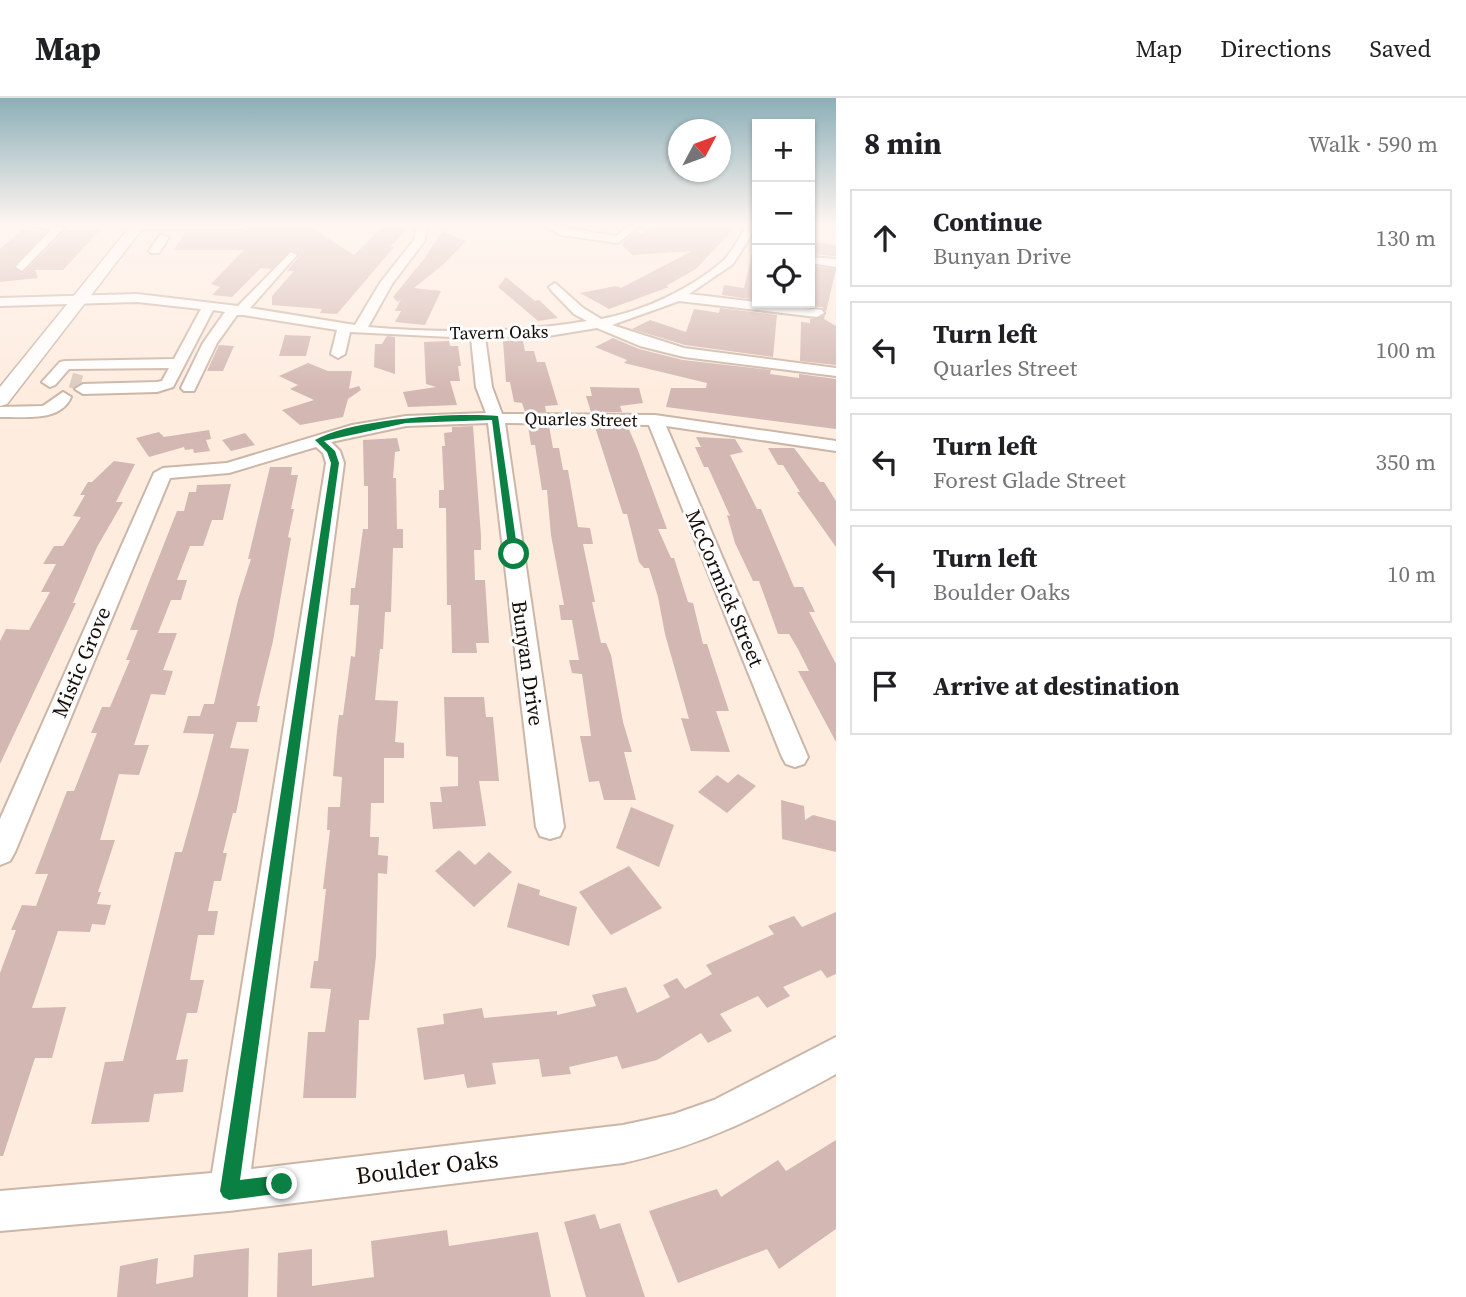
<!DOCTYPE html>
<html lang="en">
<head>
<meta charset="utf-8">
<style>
	:root { --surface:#fff; --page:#f6f6f6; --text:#202124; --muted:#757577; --line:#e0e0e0 }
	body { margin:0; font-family:"Source Serif 4",serif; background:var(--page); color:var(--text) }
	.controls { position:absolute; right:21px; top:21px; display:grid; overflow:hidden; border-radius:0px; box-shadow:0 2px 5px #0004 }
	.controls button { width:63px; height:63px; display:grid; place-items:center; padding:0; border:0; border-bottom:2px solid var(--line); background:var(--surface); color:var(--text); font:35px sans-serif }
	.compass { position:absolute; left:668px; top:21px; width:63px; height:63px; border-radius:50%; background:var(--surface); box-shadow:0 2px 5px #0004; rotate:49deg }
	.stop { position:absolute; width:21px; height:21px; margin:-16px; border:5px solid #0b8043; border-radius:50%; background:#fff }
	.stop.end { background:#0b8043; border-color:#fff; box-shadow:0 2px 7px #0008 }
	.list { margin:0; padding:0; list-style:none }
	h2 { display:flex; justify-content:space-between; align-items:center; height:91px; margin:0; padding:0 28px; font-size:30px }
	h2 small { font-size:23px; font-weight:400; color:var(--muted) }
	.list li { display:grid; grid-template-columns:46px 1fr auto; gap:21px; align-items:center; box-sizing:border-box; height:98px; margin:0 14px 14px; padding:0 14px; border:2px solid var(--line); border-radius:0px }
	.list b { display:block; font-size:26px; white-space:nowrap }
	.list p { margin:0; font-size:23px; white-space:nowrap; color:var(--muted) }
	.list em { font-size:23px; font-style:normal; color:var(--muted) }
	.icon { flex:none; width:38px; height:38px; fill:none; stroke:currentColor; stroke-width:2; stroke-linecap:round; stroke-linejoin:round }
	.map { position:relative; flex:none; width:836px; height:1199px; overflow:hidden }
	header { display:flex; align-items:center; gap:42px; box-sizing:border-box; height:98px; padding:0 35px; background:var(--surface); border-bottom:2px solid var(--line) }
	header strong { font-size:33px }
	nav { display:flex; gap:38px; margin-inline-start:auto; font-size:24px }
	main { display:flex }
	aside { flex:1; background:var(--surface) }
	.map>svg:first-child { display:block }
	.building { fill:#d3b7b2 }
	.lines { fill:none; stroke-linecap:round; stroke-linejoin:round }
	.minor-tunnel { stroke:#dbcbbf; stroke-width:15; stroke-dasharray:15 8; stroke-linecap:butt }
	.minor-casing { stroke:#cbb6a7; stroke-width:4 }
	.major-casing { stroke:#cbb6a7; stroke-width:3 }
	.minor { fill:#fff; fill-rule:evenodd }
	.major { fill:#fff; fill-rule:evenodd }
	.route { fill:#0b8043 }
	.labels { text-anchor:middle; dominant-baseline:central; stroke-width:6; stroke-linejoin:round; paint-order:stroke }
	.far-street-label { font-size:18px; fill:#160e09; stroke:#fdfdfd }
	.street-label { font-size:21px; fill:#160e09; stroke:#fdfdfd }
	.near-street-label { font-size:24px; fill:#160e09; stroke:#fdfdfd }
</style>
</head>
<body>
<header>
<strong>Map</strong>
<nav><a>Map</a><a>Directions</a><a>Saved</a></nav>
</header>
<main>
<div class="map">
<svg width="836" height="1199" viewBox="0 0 836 1199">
	<rect width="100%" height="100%" fill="#feecdf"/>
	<g class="building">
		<path d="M250,126H306L354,157L386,126H412L390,149H394L337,216L320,215L322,211L272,207V198L294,173H287L300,157L292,152L271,171L261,170L232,199L212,197L220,189L211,186L244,152H174L185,134H242L250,130Z"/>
		<path d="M654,126L735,129L696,171L666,188L669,189L609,211L580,195L616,188L621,190L692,153L632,157L621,146L636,134L643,136Z"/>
		<path d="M22,132L46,134L14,168L22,176L66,132H100L63,172H35L38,180L0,184V151Z"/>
		<path d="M442,133L466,143L444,166L414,190L441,193L425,227L395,224L401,213H395L401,201L398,204L393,199L424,161Z"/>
		<path d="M817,144L836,147V158L810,156Z"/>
		<path d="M752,156H757V202L722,197L724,187L744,190Z"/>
		<path d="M810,168L836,171L826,214L822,209L810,208L815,179H810Z"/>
		<path d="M506,179L535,203L539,202L558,220L538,223L498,189Z"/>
		<path d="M720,210L777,217L773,259L685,247L632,231L650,222L686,234L694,211L719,215Z"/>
		<path d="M825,217L824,221L836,228V267L800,263L801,224L810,225V221Z"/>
		<path d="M285,237L311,238L306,258H279Z"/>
		<path d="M387,238L395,239V276L374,269L375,246H382Z"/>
		<path d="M613,240L639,251L683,262L771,272L770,276L799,280V276L836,281V331L666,309L671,290H706L707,285L624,265L627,262L595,249Z"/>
		<path d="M449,243L450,248H458L461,268H458L460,283H450L457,307L408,309L403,294L436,289L426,286L424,244Z"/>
		<path d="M503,243H523L525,253H534L537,264H545L558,307L545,308L546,314H525L522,305L514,304L510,284H506Z"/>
		<path d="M219,247L234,248L223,273H207Z"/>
		<path d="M308,265L328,273H352L349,291L359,288L361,292L348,301L343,319L300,327L282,312L314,302L290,291L298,287L279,278Z"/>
		<path d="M590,289L639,290L643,305L620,308L622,314H591L586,298H592Z"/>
		<path d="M473,328L481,438V452H474L475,482H485L489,545H476L477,555H452L451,507H447L446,410H439V392H444L442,348H445L444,335L452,334V329Z"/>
		<path d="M528,328H549L553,350H559L563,372H568L578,429L590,430L593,446H583L595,504H592L601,545H606L611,557L623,624L632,654H624L636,702H604L599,683L589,684L580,638H591L582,576L572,575L569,562H579L572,522H561L559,507H564L551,437L547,392H542L535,347H531Z"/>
		<path d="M595,329H628L637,350L667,431H658L671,460H674L688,504L693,505L703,546H707L729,613H716L730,654L691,653L681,620L689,621L665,536L658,499L649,470H644L639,464L627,416H623Z"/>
		<path d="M209,332L211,341L206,342L210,353L194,355L193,351L185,352L184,349L149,359L136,340L159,334L164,339Z"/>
		<path d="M245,335L255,347L231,353L222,342Z"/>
		<path d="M696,339L735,341L743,354L730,357L757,411H761L764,418L794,489H803L815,514H809L836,566V644L798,573H809L798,551L789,536H778L759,483H753L735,445L727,417L730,418L708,369H704L695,349H701Z"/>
		<path d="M397,340L400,353L395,354L393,380H396L397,431H403V450H393L391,514H385L383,551H380L375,602L398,603L395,644L404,645V660H384V705H371L370,739H379L378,757L388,758L387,776L378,775L376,858L369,922H359L356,1000H303L308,934H325L331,891L310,890L314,863H318L326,791H323L330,732H327L328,709H340L342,679L333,678L337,633L339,617H343L351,558L355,559L359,507H350L351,490H355L363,431H368V388H364L363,342Z"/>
		<path d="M768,350H794L820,384H824L836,403V449L797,394H800L783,367H778Z"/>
		<path d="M114,363L135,366L116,404H123L97,449L73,505H76L0,666V543L6,531L29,532L50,494H41L56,466H43L54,448H63L81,419L73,418L85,397H80L88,384H92Z"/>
		<path d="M270,369H292L291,377H298L291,411H294L288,439L291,440L273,543L257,608H260L257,624H237L230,650L249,651L236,715H233L223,755H227L221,783H214L208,813H218L214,837H198L190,882H204L197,915H187L176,962L188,961L183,994L154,996L149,1024L91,1026L105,964L123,963L175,754H182L198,697L214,636L183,635L188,618H200L204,606H214L238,502L251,461H248Z"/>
		<path d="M231,386L223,422H212L203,448H190L177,482H187L181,502H171L158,535H177L163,572L173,573L165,597L151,596L134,647H149L139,677L119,676L100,742H115L98,794H101L97,806L111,807L105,827L92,826L90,834L58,833L32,910L66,909L52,960H35L3,1058H0V875L16,832H11L22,807L36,808L48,776H35L67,693H74L97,635H91L102,609H110L130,562H126L138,532H130L177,413H184L189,394H196L197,387Z"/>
		<path d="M444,599H484L486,619H493L499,683H479L486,728L433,731L430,704H442L440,689L458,688V659L446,658Z"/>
		<path d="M738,676L756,688L727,715L698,694L717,677L728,685Z"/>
		<path d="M781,702L804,708L805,722L813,717L836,723V754L782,741Z"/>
		<path d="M631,709L674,727L659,769L616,750Z"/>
		<path d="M459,752L475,767L489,754L512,774L474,809L435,773Z"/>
		<path d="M629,768L662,810L611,837L579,794Z"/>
		<path d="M518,785L540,792L539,797L577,809L569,848L507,829Z"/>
		<path d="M836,814V876L827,880L821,872L783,889L790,898L767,910L758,898L720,916L732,933L708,945L701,935L657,962L622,971L617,958L569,969L571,976L542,979L539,961L492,965L496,986L467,990L464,976L424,982L417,930L444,926L443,916L482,910L484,920L557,913V917L596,908L592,897L626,889L637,915L670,899L663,887L677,880L685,891L712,876L706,867L774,836L768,828L794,818L802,829Z"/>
		<path d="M836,1042V1131L779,1171L767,1151L678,1185L649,1113L717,1091L721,1099L778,1062L786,1073Z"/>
		<path d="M595,1116L600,1131L620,1125L645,1199H586L564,1124Z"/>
		<path d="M447,1132L449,1148L538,1134L551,1199H277L278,1155L312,1151V1188L374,1179L371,1143Z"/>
		<path d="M249,1150L248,1199H117L120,1168L158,1160L156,1186L193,1179L194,1157Z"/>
	</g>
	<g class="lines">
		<path class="minor-tunnel" d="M71,282L81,285"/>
		<defs>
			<g id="minor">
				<path d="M21,126H51L64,130L22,173L16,169L18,166L51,132Z"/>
				<path d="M134,126H246L247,128L242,131H138L134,130Z"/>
				<path d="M417,126H427L425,142L392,186L368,229C439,235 516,235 587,223L574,216L551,192L549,189L555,185L583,210L601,221C642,214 693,190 724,162C733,153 740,137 748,126L757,128L733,166L689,196L822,212L824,215L817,219L679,203L612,227L684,250L836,270V278L684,259L640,248L597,230L548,238L485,239L492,289L502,316L655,317L836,343V353L666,328L808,659L804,666L795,669L786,666L782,659L649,327L505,325L564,729L560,738L550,741L540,738L536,729L488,325L406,328L331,344L340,353L344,365L251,1071L623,1027L674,1016L714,1002L836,939V976C761,1017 708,1046 623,1065L229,1113L0,1133V1093L212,1075L326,365L323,355L316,349L229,375L170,380L15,754L10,763L0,767V721L154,375L163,370L227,365L352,327L406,318L486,315L476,289L471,240L350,234L345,256L338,260L331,256L337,232L243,217H237L217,245L194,293H184L181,290L203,245L225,214L213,212L173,289L157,294L83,296L75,291L83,286L157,284L162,283L169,270L69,271L55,287L50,289L42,284L60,264L65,263L174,261L201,211L137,204L0,208V200L137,196L238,208L291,154L297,157L295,159L250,210L355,227L380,185L414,142Z"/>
				<path d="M541,126L616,138L631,126H642L618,145L561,137Z"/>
				<path d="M160,137L169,139L159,155H151L149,153Z"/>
				<path d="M810,159L836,161V169L810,165Z"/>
				<path d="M63,294L71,299C60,325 23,318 0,319V309L43,308Z"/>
			</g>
			<path id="major" d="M132,126H146L7,306L0,308V289Z"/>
		</defs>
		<use href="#minor" class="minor-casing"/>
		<use href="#major" class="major-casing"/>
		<use href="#minor" class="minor"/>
		<use href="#major" class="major"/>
	</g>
	<linearGradient id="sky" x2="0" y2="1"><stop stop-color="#8cafb8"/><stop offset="0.43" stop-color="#fff6f1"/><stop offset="1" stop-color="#fff6f1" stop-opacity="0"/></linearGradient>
	<rect width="836" height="294" fill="url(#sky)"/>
	<path class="route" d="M498,318L518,456L514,459L509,456L492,322L406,325L324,343L335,353L339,365L240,1082L282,1077L288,1080L291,1086L288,1093L282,1095L229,1102L223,1099L220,1093L331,365L327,354L315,342C351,321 456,314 498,318Z"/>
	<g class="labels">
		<g class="far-street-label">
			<text transform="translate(499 234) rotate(-1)">Tavern Oaks</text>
			<text transform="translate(581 321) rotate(1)">Quarles Street</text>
		</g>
		<g class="street-label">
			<text transform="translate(725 490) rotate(67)">McCormick Street</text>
			<text transform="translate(81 564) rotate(-67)">Mistic Grove</text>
			<text transform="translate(528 565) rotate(82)">Bunyan Drive</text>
		</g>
		<g class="near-street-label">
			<text transform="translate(427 1069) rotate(-7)">Boulder Oaks</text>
		</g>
	</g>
</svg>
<div class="controls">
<button>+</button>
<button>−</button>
<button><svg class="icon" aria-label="locate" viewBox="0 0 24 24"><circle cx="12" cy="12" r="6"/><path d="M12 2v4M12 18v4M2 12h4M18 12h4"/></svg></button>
</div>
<svg class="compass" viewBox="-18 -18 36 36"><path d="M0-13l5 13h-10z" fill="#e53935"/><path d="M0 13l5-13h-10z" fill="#757577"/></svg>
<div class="stop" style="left:514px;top:456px"></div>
<div class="stop end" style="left:282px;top:1086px"></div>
</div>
<aside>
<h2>8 min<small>Walk · 590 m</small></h2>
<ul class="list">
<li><svg class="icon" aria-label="ahead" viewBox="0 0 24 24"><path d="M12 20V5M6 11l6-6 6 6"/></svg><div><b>Continue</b><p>Bunyan Drive</p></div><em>130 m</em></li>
<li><svg class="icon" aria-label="left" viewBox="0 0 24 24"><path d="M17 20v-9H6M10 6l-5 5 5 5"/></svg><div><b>Turn left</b><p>Quarles Street</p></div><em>100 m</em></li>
<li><svg class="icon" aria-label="left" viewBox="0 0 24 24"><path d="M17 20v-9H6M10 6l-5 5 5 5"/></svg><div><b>Turn left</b><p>Forest Glade Street</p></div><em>350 m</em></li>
<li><svg class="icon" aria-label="left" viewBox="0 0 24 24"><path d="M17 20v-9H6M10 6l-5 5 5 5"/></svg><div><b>Turn left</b><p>Boulder Oaks</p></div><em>10 m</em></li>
<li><svg class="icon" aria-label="arrive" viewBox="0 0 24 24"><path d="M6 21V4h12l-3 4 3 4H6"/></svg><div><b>Arrive at destination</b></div></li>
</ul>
</aside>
</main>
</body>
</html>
